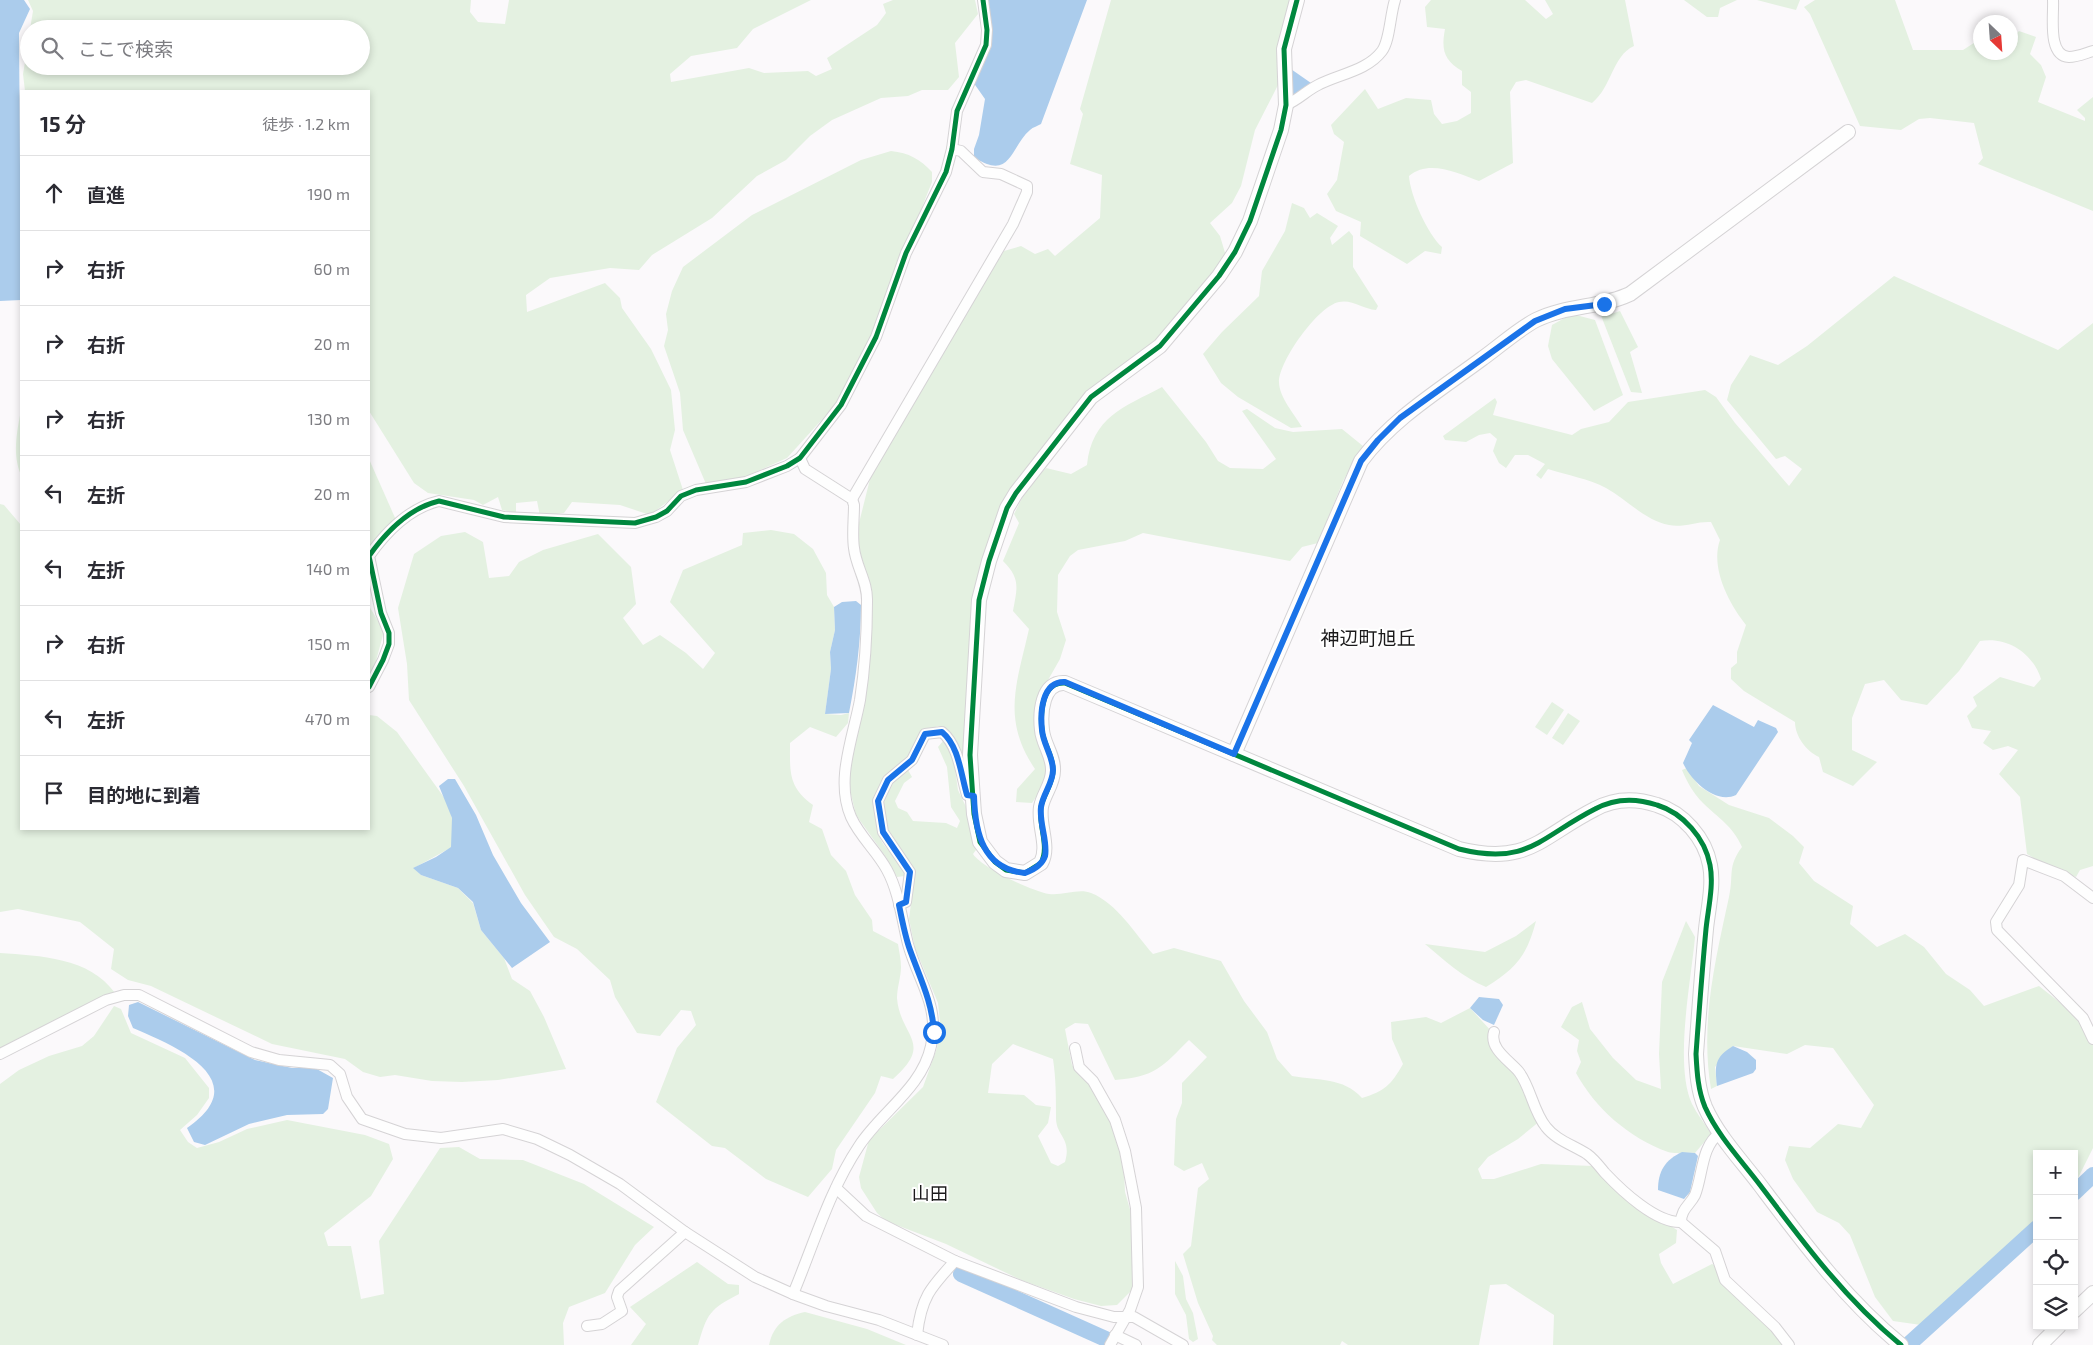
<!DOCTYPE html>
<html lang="ja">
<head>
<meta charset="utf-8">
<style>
	:root { --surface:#fff; --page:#f2f2f3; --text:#2b2b33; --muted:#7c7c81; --line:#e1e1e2 }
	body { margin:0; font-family:"Exo 2","Noto Sans JP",sans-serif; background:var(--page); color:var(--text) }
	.controls { position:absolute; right:15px; bottom:15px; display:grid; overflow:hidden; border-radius:0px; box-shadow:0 2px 8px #0003 }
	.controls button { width:45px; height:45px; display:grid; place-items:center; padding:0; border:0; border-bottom:1px solid var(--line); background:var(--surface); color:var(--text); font:25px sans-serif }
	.compass { position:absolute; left:1973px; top:15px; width:45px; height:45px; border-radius:50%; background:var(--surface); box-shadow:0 2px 8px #0003; rotate:155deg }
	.stop { position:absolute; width:15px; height:15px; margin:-11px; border:4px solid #1a73e8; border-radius:50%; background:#fff }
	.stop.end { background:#1a73e8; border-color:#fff; box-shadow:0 1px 5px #0008 }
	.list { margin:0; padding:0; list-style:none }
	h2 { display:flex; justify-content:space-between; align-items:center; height:65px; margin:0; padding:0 20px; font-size:21px }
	h2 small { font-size:16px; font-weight:400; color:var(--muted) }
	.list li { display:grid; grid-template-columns:32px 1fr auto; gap:15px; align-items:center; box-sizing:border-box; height:75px; padding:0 20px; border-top:1px solid var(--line) }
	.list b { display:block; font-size:19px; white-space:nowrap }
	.list em { font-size:16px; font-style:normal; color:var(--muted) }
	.icon { flex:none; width:28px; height:28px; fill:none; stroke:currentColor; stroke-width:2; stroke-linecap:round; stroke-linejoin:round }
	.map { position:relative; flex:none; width:2093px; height:1345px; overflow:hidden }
	.search { position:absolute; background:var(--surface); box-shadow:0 2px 8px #0003; left:20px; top:20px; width:350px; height:55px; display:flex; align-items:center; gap:12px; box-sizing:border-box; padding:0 18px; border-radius:28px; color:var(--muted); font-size:19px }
	.panel { position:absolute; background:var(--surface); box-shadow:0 2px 8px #0003; left:20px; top:90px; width:350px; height:740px; border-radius:0px }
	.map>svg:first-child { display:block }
	.green { fill:#e4f1e1; fill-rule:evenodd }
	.water { fill:#abccec }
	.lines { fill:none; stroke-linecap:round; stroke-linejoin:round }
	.river { stroke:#abccec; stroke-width:16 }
	.street-casing { stroke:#d5d3d5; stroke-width:12 }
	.secondary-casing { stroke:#d5d3d5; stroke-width:16 }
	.street { stroke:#fefefe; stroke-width:10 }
	.secondary { stroke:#fefefe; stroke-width:14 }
	.cycleway-casing { stroke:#fff; stroke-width:8 }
	.cycleway { stroke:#00873e; stroke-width:5 }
	.route { stroke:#1a73e8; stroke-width:6 }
	.labels { text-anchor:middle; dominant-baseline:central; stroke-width:4; stroke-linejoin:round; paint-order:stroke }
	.neighbourhood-label { font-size:18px; fill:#1b1a1b; stroke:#fff }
	.quarter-label { font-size:19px; fill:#1b1a1b; stroke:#fff }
</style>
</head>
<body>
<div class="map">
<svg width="2093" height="1345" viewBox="0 0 2093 1345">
	<rect width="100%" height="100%" fill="#fbf9fb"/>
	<g class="green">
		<path d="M28,0H471L470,12L478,22L505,24L509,0H811L753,29L737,48L691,56L670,74L671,82L749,68L764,73L808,71L816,76L832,69L827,58L877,25L886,13L883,4L893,0H975L978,14L955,43L959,77L948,90H922L908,96L881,98L832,120L810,136L786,160L757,176L712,218L652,255L639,270L610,268L550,278L526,295L527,312L605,283L620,298L622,308L651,349L671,390L675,430L670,450L683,490L650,515L620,505L572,502L564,513L540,516L537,501L516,503V513L502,510L498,497L483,505L474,500L428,493L414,483L369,411V91H25L23,74L29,38V66H361V29H30L33,11Z"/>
		<path d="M1111,0H1294L1278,85L1255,130L1241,186L1232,203L1210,223L1220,236L1226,256L1159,346L1091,396L1015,492L988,552L966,751L961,755L944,728L938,726L930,729L912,756L886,779C884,792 877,822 879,834C882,851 904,858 905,876L897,877L886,857L856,815L848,782L849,763L863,706L873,601L858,546V527L870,479L940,352L1004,251L1021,246L1035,254L1048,249L1055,256L1100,218L1102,175L1070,164L1083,114L1080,109Z"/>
		<path d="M1431,0H1525L1546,19L1553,14L1545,0H1625L1634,46C1612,56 1612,87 1592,103L1526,80L1516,82L1510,92L1513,163L1479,181C1457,173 1429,159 1409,176C1410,195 1428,235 1442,247L1441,254L1425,251L1407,264L1360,236L1361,222L1336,211L1327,194L1337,180L1344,142L1334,134L1331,125L1365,89L1378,109L1406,98L1431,100L1434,114L1442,124L1457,121L1471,113V92L1462,85V71C1444,60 1441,50 1445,29L1427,27L1425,7Z"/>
		<path d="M1684,0H1737L1720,8L1718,17H1707Z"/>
		<path d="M1757,0H1800L1796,10Z"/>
		<path d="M1815,0H1895L1913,50H1963L1980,39V52H2010L2011,39L2019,31L2036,37L2030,54L2041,65L2046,77L2038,102L2085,121V118L2077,110L2093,97V211L1978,164L1983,158L1974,123L1930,118L1919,119L1901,130L1860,126L1810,14L1804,7Z"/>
		<path d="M891,151C909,153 920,159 932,172V182L871,336L837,403L787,458L747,476L706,484L683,430L680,393L664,346L668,330L666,314L672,291L683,267L752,215L861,160Z"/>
		<path d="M1292,203L1304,208L1310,218L1317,213L1338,226L1330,238L1332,245L1349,231L1353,236V267L1378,306L1376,310C1363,309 1352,299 1339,302C1318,306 1279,361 1279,382C1279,397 1295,415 1302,427L1291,428L1238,397L1221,383L1203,354L1222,332L1259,296L1262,271L1285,231Z"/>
		<path d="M1894,276L2058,350L2093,323V866L2080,870L2076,877L2044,864L2027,854L2020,797L1999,774L2018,750L2008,746L1993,750L1983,743L1991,731L1972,728L1967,716L1977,706L1973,697L2000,677L2034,687L2041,679C2033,653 2007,636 1980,641L1959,671L1927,705L1901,700L1884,680L1865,684L1852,718V750L1877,762L1853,786L1823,772L1819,757C1806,751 1795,736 1795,722L1744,691L1731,679V668L1737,663V652L1746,625C1729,604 1710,568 1720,540L1711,522C1697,521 1683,528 1669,525C1646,521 1626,499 1606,488C1589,479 1567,475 1548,469L1541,479L1536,475L1545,464L1528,455H1515L1506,468L1499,463L1493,451L1497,439L1490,433L1479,435L1466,442L1445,440L1443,436L1495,398L1497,402L1493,415L1572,435L1581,429L1609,422L1628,402L1705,390L1716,397L1735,423L1789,486L1802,469L1785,456L1776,459L1727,400L1731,385L1750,355L1778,365L1807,346Z"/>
		<path d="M1620,311L1638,347L1630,352L1642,393L1631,392L1600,313L1611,314Z"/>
		<path d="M1572,314L1595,320L1623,395L1594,411L1552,359L1548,346L1552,325Z"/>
		<path d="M1162,387L1206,442L1218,461L1230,468L1263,469L1276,459L1242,411L1247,409L1275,428L1293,432L1342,429L1363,446L1343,481L1318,543L1302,547L1290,561L1143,533L1125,541L1078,550L1070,556L1058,575L1057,612L1066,640L1060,659L1035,703L1034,726L1047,751L1050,776L1032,803L1016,802L1017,789L1035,769C1001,719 1017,683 1029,629L1013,611C1017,588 1021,579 1003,561L1019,523L1014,514L1026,490L1046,468L1071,474L1087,465C1092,417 1124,407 1162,387Z"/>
		<path d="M21,410V475C12,454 17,432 21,410Z"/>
		<path d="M369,459L396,520L369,549Z"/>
		<path d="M0,504L4,505L21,525V829H369V715L377,716L397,732L448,803L452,818V847L414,868L421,875L458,888L473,903L481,930L504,958L512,979L530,991L544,1017L566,1069L498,1080L462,1082L432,1081L395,1075L380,1077L363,1072L345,1059L272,1044L151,986L128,980L111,969L114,949L80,922L18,909L0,912Z"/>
		<path d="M771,530L794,534L813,549L826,573L827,595L834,607L835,630L830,652L831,669L825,714L841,715L849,713L848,723L836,737L810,727L790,743C790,772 788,787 813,805L809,822L822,829L831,855L846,871L855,895L872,920L873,931L898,944C899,951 901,959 901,967C901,977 897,987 897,998C900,1037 935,1042 893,1079L881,1076L875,1093L836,1150L832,1169L808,1197L766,1179L725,1148L712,1146L656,1102L677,1048L696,1025L691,1011L681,1010L660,1036L637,1033L615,997L610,980L577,949L554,937L525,895L464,786L409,700L407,664L398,608L414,554L441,536L465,532L483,542L489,578L509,576L519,562L543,550L598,534L631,567L636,604L623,618L643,645L660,635L686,653L703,669L715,653L670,602L683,570L742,545L743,533Z"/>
		<path d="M369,606L384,631L371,680L369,681Z"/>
		<path d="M1552,702L1564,710L1547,735L1535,727Z"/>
		<path d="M1568,713L1580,721L1563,745L1552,738Z"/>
		<path d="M943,741L949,747L954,762L958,790L967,809L976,850L973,854C982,868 1032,891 1049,894C1062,896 1079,888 1091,893C1117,903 1135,934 1153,954L1174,948L1221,961L1244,1001L1267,1032L1277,1059L1292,1076C1319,1081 1343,1077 1362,1098C1385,1091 1391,1085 1403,1064L1392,1039L1391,1022L1426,1017L1441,1023L1470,1008L1493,1033L1540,1121L1518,1139L1488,1157L1478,1169L1482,1179H1494L1541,1164L1593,1166L1645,1210L1677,1230L1676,1243L1659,1254L1661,1263L1673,1284L1712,1264L1718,1267L1786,1345H1553L1554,1315L1506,1284L1490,1285L1479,1345H1348L1342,1341L1340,1345H1217L1212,1340L1213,1336L1198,1303L1183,1254L1191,1246L1198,1188L1209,1179L1202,1163L1184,1171L1174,1165L1176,1119L1182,1103V1083L1207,1057L1189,1040C1162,1067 1155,1077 1115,1080L1088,1024L1075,1023L1065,1029L1072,1065L1091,1086L1113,1118L1123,1149L1125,1192L1131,1213L1136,1267L1133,1289L1117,1305L1101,1306L1074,1299L1021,1280L946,1244L886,1221L877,1213L861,1188L859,1177L869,1140L923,1087L937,1048L940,1022L938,1003L915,948L909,919L915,872C902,849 877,825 884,795C887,784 900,777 908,770L912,777L904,783L895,801L898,808L907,812L913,821L946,823L957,828L960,821L951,807L947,767L938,747ZM1013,1044L1053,1059C1056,1079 1056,1097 1056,1118C1056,1136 1072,1138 1065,1162L1058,1166L1051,1163L1038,1136L1048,1123L1051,1107L1036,1105L1024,1095L988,1093L992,1064Z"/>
		<path d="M1687,768L1699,786L1729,805L1769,818L1793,836L1804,847L1799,863L1814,881L1853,906L1850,924L1877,947L1905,934L1924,947L1946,974L1970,990L1984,1006L2039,986C2059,1002 2082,1018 2093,1042V1148L2076,1182L2074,1184V1154H2037V1223L1932,1323L1921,1325L1893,1321L1875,1297L1850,1235L1839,1223L1817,1212L1793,1179L1785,1160L1789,1146L1810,1148L1838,1124L1861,1128L1874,1105L1833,1048L1805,1045L1787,1054L1733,1046L1715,1067L1717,1086L1711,1089C1700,1023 1715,962 1729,897C1734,875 1727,867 1742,847C1733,826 1718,818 1703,803C1693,793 1687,782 1682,770Z"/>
		<path d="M1536,921C1527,956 1516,968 1486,987C1462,977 1444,960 1425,944L1485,952L1516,936Z"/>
		<path d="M1686,921L1695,937C1691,982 1674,1064 1692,1104C1697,1114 1705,1124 1711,1134L1695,1153C1687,1152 1675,1154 1668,1152C1629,1138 1595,1108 1576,1073L1581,1062L1577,1051L1579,1040L1561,1027L1572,1007L1582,1002L1590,1029L1613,1058L1636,1080L1661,1089L1659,1054L1662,982Z"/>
		<path d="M0,953C40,956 89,957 115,993L0,1051Z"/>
		<path d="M114,1006L121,1009L131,1033L185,1058L209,1088V1098L197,1115L180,1130L188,1142L197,1148L219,1142L247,1129L287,1120L365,1135L389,1144L393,1159L371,1196L324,1233L328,1246H351L361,1299L384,1294L379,1241L440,1148L459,1147L480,1159L523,1160L584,1184L654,1227L635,1245L605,1293L569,1307L563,1323L564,1345H0V1084L19,1070L49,1056L82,1046L94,1036Z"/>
		<path d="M1175,1261L1183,1276L1186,1299L1193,1313L1198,1339L1193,1342L1189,1339L1186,1315L1175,1294Z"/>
		<path d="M697,1262L728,1284L739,1285V1294C710,1309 707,1313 698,1345H631L646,1324L630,1307Z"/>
		<path d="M805,1312L867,1329L906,1345H769C773,1325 786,1316 805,1312Z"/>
	</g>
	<g class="water">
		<path d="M0,0H24L30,9L19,33L21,300L0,301Z"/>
		<path d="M987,0H1087L1041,124C1038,126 1033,127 1030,130C1010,147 1011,182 974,157V149L979,135L985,99L973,82C992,52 994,34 987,0Z"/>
		<path d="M1288,67L1311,83L1302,94L1289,99Z"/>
		<path d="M856,601L861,605C861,641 856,678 849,713L825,714L831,669L830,652L835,630L834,607L842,602Z"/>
		<path d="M1713,705L1754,727L1758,720L1776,728L1778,732L1736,795C1715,805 1690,779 1683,763L1692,743L1689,740Z"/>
		<path d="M448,779H455L476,815L493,855L521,903L550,942L512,968L481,930L473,902L458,888L421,875L413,868L436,857L451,847L452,818L439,786Z"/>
		<path d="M1479,997L1499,999L1503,1005L1494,1025L1483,1020L1470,1008Z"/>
		<path d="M138,1002L255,1060L292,1068H315L333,1078L328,1109L323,1114L287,1115L249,1124L205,1145L194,1142L187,1128C257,1080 175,1046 133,1028L128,1016L129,1005Z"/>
		<path d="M1733,1046L1747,1052L1756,1060V1069L1753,1073L1717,1086C1715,1065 1714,1058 1733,1046Z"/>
		<path d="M1682,1152L1695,1153L1698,1156L1690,1192L1684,1199L1658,1190C1658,1171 1665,1160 1682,1152Z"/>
	</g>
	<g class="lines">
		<g class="river">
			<path d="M2074,1193L2093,1175"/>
			<path d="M961,1274L1108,1340"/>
			<path d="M1908,1345L2037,1228"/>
		</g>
		<defs>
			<g id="street">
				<path d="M2053,0C2054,15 2047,56 2069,57C2077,57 2086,53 2093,51"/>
				<path d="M1286,105C1298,100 1306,91 1318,85C1339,74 1367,71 1382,51C1390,40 1390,15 1395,0"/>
				<path d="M852,499L1013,224L1027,192V186L1001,174L983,172L961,151L952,149"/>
				<path d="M369,687L383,660L389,644V633L381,613L369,556C386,532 409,508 439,501L504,517L635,523L656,517L667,511L681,496L696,490L746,482L787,466L800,458L841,405L876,337L906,253L946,172L952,149L957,111L986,45L987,30L983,0"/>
				<path d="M2093,898L2064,876L2023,860L2019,885L1996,922L1997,930L2083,1018L2093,1039"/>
				<path d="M899,905L906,902L910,872L883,832L878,801L888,780L912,760L925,734L942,732C959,746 961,775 967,795L973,796"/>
				<path d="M1494,1032C1489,1049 1510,1061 1519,1072C1531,1088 1533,1111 1546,1127C1556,1140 1573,1145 1587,1154C1594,1159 1600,1167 1605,1173C1622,1191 1656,1223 1681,1222"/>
				<path d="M1075,1048L1079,1067L1093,1081L1115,1120L1125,1151L1136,1208L1138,1287L1130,1310L1110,1345"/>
				<path d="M0,1054L106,1000L124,995H139L251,1052L279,1060L330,1065L340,1074L347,1097L362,1119L405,1134L441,1138L503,1129L537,1139L570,1155L620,1184L685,1232L755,1277L793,1294L826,1306L879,1320L943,1345"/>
				<path d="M1720,1133C1701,1146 1703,1175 1695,1195C1690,1205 1681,1209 1681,1222L1715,1251L1725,1280L1775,1327L1789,1345"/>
				<path d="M836,1188L866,1216L955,1261L1076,1307L1114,1317H1134L1183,1345"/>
				<path d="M793,1294C814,1244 829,1191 859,1146C881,1112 922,1088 931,1046C940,1005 918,981 908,944C902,920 899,892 887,870C877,851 860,837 851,817C835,780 853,738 860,700C865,668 867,634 867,602C868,582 856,567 854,548C852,535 854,519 854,505L852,499L805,469L800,458"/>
				<path d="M587,1326L602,1324L622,1311L617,1297L619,1291L685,1232"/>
				<path d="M917,1335C921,1298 930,1288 955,1261"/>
				<path d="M1115,1335L1136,1345"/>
			</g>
			<g id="secondary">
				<path d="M1297,0L1284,49L1286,105L1281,130L1250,221L1235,252L1219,276L1160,346L1091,397L1016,493L1007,508L989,561L979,600L970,755L974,814L980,842L995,862L1006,870L1025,873L1041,863C1050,846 1038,826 1041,807C1043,795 1053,784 1053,771C1054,756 1043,744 1042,730C1040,713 1042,681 1065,683L1459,849C1528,866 1540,837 1595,809C1615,798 1636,798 1657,805C1683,813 1705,838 1710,865C1714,885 1708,909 1706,929C1702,971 1699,1013 1696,1054C1697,1073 1698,1090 1705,1107C1718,1136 1741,1160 1760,1185C1803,1242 1845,1299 1901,1345"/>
				<path d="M1234,754L1361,461C1393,418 1440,390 1483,358C1500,346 1517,330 1536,320C1566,305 1600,308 1630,294L1848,132"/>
				<path d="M2074,1311L2093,1293"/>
				<path d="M2040,1345L2059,1326"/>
			</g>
		</defs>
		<use href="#street" class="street-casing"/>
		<use href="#secondary" class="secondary-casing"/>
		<use href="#street" class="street"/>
		<use href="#secondary" class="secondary"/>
		<defs>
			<g id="cycleway">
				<path d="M1297,0L1284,49L1286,105L1281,130L1250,221L1235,252L1219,276L1160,346L1091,397L1016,493L1007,508L989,561L979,600L970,755L974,814L980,842L995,862L1006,870L1025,873L1041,863C1050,846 1038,826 1041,807C1043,795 1053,784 1053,771C1054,756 1043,744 1042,730C1040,713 1042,681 1065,683L1459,849C1528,866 1540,837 1595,809C1615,798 1636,798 1657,805C1683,813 1705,838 1710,865C1714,885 1708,909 1706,929C1702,971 1699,1013 1696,1054C1697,1073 1698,1090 1705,1107C1718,1136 1741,1160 1760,1185C1803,1242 1845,1299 1901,1345"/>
				<path d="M369,687L383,660L389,644V633L381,613L369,556C386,532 409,508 439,501L504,517L635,523L656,517L667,511L681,496L696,490L746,482L787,466L800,458L841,405L876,337L906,253L946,172L952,149L957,111L986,45L987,30L983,0"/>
			</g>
		</defs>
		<use href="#cycleway" class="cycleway-casing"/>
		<use href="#cycleway" class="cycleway"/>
	</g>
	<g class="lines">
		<path class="route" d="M934,1032C932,1001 920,978 910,950C905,936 902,920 899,905L906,902L910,872L883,832L878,801L888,780L912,760L925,734L942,732C959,746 961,775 967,795L974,796C975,833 983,869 1025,873C1033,870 1042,865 1045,856C1048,842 1039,823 1041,807C1043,794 1053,783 1053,770C1053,756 1043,744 1042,730C1040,712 1042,681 1065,682L1234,754L1361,461L1378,440L1400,418L1535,321L1565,309L1604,304"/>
	</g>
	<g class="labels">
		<g class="neighbourhood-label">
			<text x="930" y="1193">山田</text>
		</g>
		<g class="quarter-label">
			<text x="1368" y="637">神辺町旭丘</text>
		</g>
	</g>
</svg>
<div class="controls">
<button>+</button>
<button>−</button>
<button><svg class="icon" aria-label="locate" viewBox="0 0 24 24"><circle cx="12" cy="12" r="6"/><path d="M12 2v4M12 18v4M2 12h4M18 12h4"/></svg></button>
<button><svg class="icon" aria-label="layers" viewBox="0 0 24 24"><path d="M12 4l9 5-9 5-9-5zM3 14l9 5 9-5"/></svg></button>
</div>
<svg class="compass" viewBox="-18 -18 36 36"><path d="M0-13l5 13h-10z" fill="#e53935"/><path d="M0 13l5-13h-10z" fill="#7c7c81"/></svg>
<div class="stop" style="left:934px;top:1032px"></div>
<div class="stop end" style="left:1604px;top:304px"></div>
<div class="search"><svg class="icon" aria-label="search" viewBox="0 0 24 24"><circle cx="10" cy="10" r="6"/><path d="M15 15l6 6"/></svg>ここで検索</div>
<section class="panel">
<h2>15 分<small>徒歩 · 1.2 km</small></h2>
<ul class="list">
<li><svg class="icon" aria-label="ahead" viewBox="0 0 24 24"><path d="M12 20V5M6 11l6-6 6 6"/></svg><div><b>直進</b></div><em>190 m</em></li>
<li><svg class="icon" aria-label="right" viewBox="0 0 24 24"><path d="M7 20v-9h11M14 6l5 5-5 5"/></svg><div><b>右折</b></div><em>60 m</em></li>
<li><svg class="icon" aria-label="right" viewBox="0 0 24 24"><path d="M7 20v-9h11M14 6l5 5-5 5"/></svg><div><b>右折</b></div><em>20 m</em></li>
<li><svg class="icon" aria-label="right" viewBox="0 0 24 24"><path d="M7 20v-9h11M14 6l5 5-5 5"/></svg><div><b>右折</b></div><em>130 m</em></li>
<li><svg class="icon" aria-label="left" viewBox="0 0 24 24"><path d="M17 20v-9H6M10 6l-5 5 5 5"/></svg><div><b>左折</b></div><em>20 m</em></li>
<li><svg class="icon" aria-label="left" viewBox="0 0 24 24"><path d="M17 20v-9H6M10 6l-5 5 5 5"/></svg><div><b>左折</b></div><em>140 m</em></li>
<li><svg class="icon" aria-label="right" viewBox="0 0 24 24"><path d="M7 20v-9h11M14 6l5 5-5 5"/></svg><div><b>右折</b></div><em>150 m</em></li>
<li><svg class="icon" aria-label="left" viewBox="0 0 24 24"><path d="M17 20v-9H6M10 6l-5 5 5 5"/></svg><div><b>左折</b></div><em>470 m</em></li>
<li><svg class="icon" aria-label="arrive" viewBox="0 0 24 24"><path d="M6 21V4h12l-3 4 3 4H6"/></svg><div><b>目的地に到着</b></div></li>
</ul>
</section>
</div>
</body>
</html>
